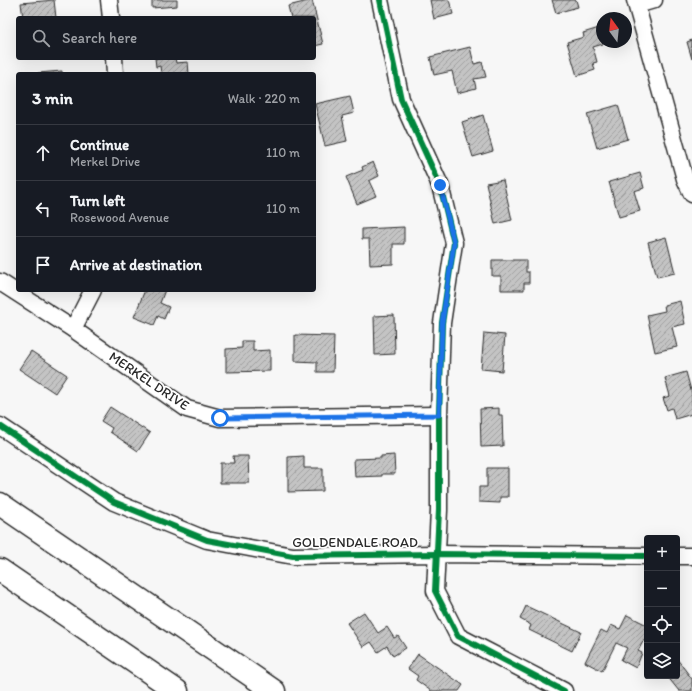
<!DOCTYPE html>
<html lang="en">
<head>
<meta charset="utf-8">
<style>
	:root { --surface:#171b24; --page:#242831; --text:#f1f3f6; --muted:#9ea1a6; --line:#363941 }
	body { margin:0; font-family:Itim,sans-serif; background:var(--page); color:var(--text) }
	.controls { position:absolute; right:12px; bottom:12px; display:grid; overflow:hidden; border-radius:4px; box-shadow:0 4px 16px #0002 }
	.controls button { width:36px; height:36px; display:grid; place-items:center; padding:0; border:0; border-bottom:1px solid var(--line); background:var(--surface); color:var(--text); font:20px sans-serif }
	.compass { position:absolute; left:596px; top:12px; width:36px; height:36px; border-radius:50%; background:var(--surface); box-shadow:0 4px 16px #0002; rotate:345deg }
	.stop { position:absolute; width:12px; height:12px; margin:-9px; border:3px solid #1a73e8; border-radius:50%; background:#fff }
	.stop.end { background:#1a73e8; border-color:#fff; box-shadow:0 1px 4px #0008 }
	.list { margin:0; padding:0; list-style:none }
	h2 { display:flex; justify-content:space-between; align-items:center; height:52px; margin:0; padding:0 16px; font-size:17px }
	h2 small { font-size:13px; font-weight:400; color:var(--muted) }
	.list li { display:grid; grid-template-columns:26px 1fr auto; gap:12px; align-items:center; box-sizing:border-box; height:56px; padding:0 16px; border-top:1px solid var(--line) }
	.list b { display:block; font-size:15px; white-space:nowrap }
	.list p { margin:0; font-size:13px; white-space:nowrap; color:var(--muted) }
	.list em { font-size:13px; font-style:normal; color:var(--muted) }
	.icon { flex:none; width:22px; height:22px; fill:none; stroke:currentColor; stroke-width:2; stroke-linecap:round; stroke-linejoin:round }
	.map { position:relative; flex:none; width:692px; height:691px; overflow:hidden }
	.search { position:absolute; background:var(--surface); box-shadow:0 4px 16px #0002; left:16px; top:16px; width:300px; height:44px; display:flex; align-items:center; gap:10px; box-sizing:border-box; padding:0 14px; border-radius:4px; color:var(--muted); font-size:15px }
	.panel { position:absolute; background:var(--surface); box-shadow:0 4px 16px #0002; left:16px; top:72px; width:300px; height:220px; border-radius:4px }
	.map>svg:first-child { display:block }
	.building { fill:url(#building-hatch); stroke:#2b2b2b }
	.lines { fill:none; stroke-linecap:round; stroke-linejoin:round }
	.minor-casing { stroke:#2b2b2b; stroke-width:19 }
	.motorway-casing { stroke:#2b2b2b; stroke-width:25 }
	.minor { stroke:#fff; stroke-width:16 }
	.motorway { stroke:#fff; stroke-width:22 }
	.cycleway-casing { stroke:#fff; stroke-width:8 }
	.cycleway { stroke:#00873e; stroke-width:6 }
	.route { stroke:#1a73e8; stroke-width:5 }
	.labels { text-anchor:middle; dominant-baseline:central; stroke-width:3.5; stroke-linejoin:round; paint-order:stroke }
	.street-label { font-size:14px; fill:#2b2b2b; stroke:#fff }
</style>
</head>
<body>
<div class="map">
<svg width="692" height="691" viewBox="0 0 692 691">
	<defs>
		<pattern id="building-hatch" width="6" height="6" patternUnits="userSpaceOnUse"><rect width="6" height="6" fill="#c4c4c4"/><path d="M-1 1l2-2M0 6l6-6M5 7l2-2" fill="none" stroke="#9f9f9f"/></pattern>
	</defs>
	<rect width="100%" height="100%" fill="#f7f7f7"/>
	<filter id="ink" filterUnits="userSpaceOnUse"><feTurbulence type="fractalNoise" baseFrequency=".025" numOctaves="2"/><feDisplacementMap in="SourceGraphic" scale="8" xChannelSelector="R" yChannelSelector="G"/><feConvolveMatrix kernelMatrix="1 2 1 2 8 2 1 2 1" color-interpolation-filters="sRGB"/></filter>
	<g filter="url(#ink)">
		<g class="building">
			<path d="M54,0L56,18H23L21,3Z"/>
			<path d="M152,0H177V6L152,8Z"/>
			<path d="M312,0L323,44L314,46V18H291L288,6Z"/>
			<path d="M430,0H449L453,14L434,19Z"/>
			<path d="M552,0H576L578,7L556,13Z"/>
			<path d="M599,28L603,44L593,47L597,62L593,63L595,70L577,76L567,42L584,37L583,33Z"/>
			<path d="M692,40V59L687,42Z"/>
			<path d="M470,47L474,64L482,62L486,77L474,79L476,88L457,93L452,71L434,75L430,57Z"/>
			<path d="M155,58H175L176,63L188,62L189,74H161L160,66L156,67Z"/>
			<path d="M62,71V74H38V73Z"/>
			<path d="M350,96L354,113L342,116L347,141L325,146L315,104Z"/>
			<path d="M618,105L628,139L597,148L587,114Z"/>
			<path d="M483,115L493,151L473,157L462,122Z"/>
			<path d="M373,162L379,176L369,181L376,196L357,204L346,177L363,170L362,167Z"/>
			<path d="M640,173L644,188L634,191L640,211L619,217L609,182Z"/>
			<path d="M503,180L512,220L495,224L486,183Z"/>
			<path d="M404,227V244H393V264L370,265L369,239H362V229Z"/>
			<path d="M666,237L675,273L657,277L648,242Z"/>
			<path d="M492,260H526V272H529V283H524V290H501V276H492Z"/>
			<path d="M145,290H165L160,303L169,307L164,319L158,316L154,325L134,317Z"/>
			<path d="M680,301L685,324L672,327L677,347L655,352L647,315L665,311L664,305Z"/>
			<path d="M394,315L395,354L375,355L374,316Z"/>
			<path d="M484,333L505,335L502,371L481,369Z"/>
			<path d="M295,335L334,336L333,372H317V362L295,361Z"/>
			<path d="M242,341H253V351L270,350V371L226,372V349L242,348Z"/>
			<path d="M31,351L67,375L55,393L19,369Z"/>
			<path d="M686,372L692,394V414L675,419L672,408L667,410L663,398L670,396L665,378Z"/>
			<path d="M110,407L150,433L138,451L110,432L112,428L101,421Z"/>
			<path d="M499,408V415H502L503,446L481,447L480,409Z"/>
			<path d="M394,455L395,474H382V476L355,477L354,459L381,458V456Z"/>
			<path d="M233,456H248L249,483H220V463H234Z"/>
			<path d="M304,456V468H323V491L288,492V457Z"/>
			<path d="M487,468H508V497H500V503L479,502V487H487Z"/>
			<path d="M526,606L581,632L572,651L529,630L531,625L520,619Z"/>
			<path d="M364,612L378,633L387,627L394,638L398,636L406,648L393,656L387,646L378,652L371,642L363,647L347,623Z"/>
			<path d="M627,615L647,625V634L638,651L642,653L636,668L621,660L627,648L616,643L602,671L585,662L601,630L607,633L611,625L620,629Z"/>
			<path d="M418,654L463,685L459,691H431L416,680L418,676L408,669Z"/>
			<path d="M677,659L692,679V691H679L667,676H677Z"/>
		</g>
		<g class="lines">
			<defs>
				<g id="minor">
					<path d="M109,0L111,18"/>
					<path d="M380,0L401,99L440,185L454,243L442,323L439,415V510L435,591L458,636L564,691"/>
					<path d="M635,0L685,179L692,194"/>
					<path d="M637,5L654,0"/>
					<path d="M114,58L115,74"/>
					<path d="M0,282L73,329L187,409L220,418L439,415"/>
					<path d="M73,329L93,290"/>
					<path d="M0,426L114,502L207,540L293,556L436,554L647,556"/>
					<path d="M677,556H692"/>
				</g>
				<g id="motorway">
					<path d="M0,504L274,691"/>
					<path d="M0,570L177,691"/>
				</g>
			</defs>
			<use href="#minor" class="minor-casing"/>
			<use href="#motorway" class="motorway-casing"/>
			<use href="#minor" class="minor"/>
			<use href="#motorway" class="motorway"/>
			<defs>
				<g id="cycleway">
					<path d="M380,0L401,99L440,185L454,243L442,323L439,415V510L435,591L458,636L564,691"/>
					<path d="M0,426L114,502L207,540L293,556L436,554L647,556"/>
				</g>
			</defs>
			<use href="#cycleway" class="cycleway-casing"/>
			<use href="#cycleway" class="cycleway"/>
		</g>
	</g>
	<g class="lines" filter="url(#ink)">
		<path class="route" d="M220,418L439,415L442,323L454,243L440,185"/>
	</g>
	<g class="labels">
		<g class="street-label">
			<text transform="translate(149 381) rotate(34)">MERKEL DRIVE</text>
			<text x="355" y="542">GOLDENDALE ROAD</text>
		</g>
	</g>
</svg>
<div class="controls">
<button>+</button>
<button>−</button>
<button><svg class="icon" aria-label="locate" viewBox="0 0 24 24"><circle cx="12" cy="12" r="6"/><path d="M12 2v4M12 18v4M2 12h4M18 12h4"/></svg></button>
<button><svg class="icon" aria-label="layers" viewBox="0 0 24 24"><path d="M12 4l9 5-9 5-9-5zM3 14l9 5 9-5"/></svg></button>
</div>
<svg class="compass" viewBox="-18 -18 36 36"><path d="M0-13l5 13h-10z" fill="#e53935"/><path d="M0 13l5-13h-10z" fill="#9ea1a6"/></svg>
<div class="stop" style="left:220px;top:418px"></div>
<div class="stop end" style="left:440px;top:185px"></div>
<div class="search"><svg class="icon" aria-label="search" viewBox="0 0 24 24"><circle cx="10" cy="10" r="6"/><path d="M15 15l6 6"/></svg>Search here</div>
<section class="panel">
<h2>3 min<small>Walk · 220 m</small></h2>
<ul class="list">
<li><svg class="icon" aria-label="ahead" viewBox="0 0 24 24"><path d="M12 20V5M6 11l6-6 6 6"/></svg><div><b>Continue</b><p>Merkel Drive</p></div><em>110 m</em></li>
<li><svg class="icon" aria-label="left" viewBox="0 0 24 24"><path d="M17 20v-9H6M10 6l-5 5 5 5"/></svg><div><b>Turn left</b><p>Rosewood Avenue</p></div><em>110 m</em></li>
<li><svg class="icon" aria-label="arrive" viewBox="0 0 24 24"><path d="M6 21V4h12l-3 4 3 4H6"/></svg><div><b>Arrive at destination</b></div></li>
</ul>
</section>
</div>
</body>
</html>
